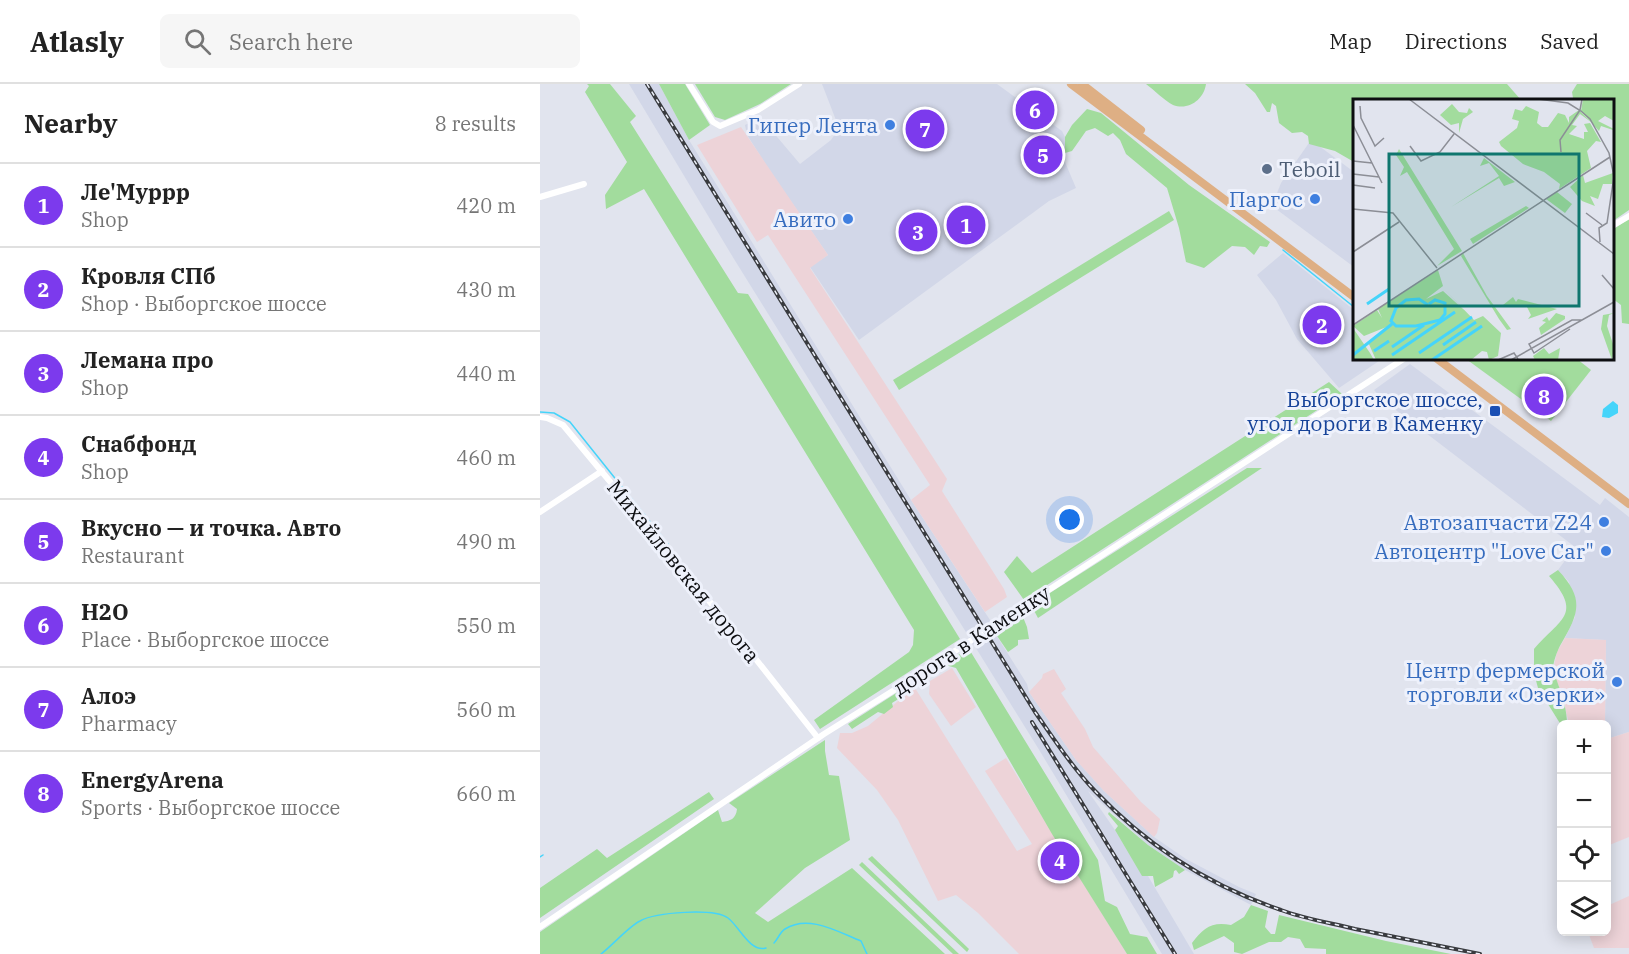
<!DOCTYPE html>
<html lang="en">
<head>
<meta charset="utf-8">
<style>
	:root { --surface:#fff; --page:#f6f6f6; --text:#222; --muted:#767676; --line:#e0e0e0; --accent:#7c3aed }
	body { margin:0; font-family:"IBM Plex Serif",serif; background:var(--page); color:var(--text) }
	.controls { position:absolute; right:18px; bottom:18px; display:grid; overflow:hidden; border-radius:9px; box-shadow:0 3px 15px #0003 }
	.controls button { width:54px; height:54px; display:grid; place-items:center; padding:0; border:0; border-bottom:2px solid var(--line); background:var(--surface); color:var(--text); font:30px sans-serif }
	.you { position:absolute; left:530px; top:436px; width:21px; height:21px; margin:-15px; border:4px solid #fff; border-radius:50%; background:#1a73e8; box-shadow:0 0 0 9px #1a73e833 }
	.badge { display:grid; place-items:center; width:39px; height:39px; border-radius:50%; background:var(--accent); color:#fff; font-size:20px; font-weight:700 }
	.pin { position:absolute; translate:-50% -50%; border:3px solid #fff; box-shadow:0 2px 6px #0006 }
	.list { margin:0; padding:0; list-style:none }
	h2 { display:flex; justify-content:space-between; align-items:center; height:78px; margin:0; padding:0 24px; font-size:26px }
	h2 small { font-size:20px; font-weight:400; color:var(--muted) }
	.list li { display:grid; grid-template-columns:39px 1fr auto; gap:18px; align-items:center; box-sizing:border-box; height:84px; padding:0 24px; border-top:2px solid var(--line) }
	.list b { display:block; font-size:22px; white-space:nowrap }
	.list p { margin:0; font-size:20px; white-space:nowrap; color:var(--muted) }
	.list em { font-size:20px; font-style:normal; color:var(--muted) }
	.icon { flex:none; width:33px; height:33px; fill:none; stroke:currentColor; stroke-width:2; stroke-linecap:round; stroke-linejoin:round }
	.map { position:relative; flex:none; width:1089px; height:870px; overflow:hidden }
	header { display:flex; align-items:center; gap:36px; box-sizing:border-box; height:84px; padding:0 30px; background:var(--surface); border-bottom:2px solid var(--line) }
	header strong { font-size:28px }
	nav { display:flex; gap:33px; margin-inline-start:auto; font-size:21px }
	.search { width:420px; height:54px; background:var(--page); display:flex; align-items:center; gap:15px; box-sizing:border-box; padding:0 21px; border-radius:9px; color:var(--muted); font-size:22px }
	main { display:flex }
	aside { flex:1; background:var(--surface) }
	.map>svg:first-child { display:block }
	.built { fill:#d2d7e8 }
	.industrial { fill:#edd3d8 }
	.green { fill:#a2dc9d }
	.water { fill:#45d4fa }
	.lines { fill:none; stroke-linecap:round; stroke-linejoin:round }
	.stream { stroke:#45d4fa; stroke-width:1.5 }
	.minor { stroke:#fff; stroke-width:6 }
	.major { stroke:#deaf84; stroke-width:8 }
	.rail-casing { stroke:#393b3f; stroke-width:4 }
	.rail { stroke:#eef1fb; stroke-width:1.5; stroke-dasharray:4.5; stroke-linecap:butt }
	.shop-dot { fill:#3f7fe0; stroke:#eef1fb; stroke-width:2 }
	.service-dot { fill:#5c6f8a; stroke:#eef1fb; stroke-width:2 }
	.transit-dot { fill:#1a4fb4; stroke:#eef1fb; stroke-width:2 }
	.labels { text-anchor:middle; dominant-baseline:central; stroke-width:6; stroke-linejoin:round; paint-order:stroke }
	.shop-label { font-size:21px; fill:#366cbe; stroke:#eef1fb; text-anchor:end }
	.service-label { font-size:21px; fill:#4e5e75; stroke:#eef1fb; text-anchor:start }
	.transit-label { font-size:21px; fill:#164399; stroke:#eef1fb; text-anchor:end }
	.street-label { font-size:21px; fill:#0d0e11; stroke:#eef1fb }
	.inset-river { fill:none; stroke:#45d4fa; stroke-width:3 }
	.inset-road { fill:none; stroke:#8c8e96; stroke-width:1.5 }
	.view { fill:#0f766e; fill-opacity:0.15; stroke:#0f766e; stroke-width:3 }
	.inset-edge { fill:none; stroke:#0d0e11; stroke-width:3 }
</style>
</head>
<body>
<header>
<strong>Atlasly</strong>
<div class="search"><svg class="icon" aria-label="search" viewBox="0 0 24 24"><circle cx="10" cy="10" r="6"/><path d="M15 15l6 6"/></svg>Search here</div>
<nav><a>Map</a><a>Directions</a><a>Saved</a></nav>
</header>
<main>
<aside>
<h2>Nearby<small>8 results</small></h2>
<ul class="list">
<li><span class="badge">1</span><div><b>Ле'Муррр</b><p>Shop</p></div><em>420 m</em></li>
<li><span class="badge">2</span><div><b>Кровля СПб</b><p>Shop · Выборгское шоссе</p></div><em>430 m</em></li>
<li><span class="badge">3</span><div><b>Лемана про</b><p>Shop</p></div><em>440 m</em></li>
<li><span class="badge">4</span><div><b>Снабфонд</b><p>Shop</p></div><em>460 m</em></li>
<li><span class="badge">5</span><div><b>Вкусно — и точка. Авто</b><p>Restaurant</p></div><em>490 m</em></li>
<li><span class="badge">6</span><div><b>H2O</b><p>Place · Выборгское шоссе</p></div><em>550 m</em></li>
<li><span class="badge">7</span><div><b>Алоэ</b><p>Pharmacy</p></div><em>560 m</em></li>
<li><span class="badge">8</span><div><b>EnergyArena</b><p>Sports · Выборгское шоссе</p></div><em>660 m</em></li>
</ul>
</aside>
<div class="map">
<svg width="1089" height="870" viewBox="0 0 1089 870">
	<rect width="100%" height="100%" fill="#e1e4ee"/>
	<g class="built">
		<path d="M89,0H119L149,56L371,416L452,539L453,546L487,600L489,608L536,676L564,707L614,753L646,775L699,803L716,810L711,821L645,786L608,761L548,707L575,746L602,791L608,792L654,870H622L498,664L194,175Z"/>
		<path d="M282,0H457L522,47L525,53V78L536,104L509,117L319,256L270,183L288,171L230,87L207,51L205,41L217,35L227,41L260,80L291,56L299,44Z"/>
		<path d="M771,56L814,88V183L732,122L741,99Z"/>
		<path d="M743,169L814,226V274L842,275L799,304L757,255L736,216L717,191Z"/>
		<path d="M870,280L1060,421L1065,414L1089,433V648L1067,655L1066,640H1065L1066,556L1025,554L1035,533L1029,498L1018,486L1035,463L844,317L834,306Z"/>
	</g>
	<g class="industrial">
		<path d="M201,43L288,171L270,184L407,395L402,407L464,505L467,513L445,528L371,416L390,401L228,151L217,158L157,61Z"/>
		<path d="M1025,554L1066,556L1065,640H1029L1023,615L1013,586L1017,568Z"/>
		<path d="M412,584L436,623L411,642L389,610L390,597Z"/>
		<path d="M514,585L526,605L521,609L545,645L553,663L601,718L620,735L617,749L614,753L564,707L536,676L489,608L502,594L503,590Z"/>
		<path d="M375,604L477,767L492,760L445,687L466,674L587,870H479L438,829L416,811L398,817L358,736L337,706L297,664L300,649H312L328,642L363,613L366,608Z"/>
		<path d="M1089,648V753L1067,762V655Z"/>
		<path d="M1089,812V864H1054L1048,848H1066L1067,822Z"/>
	</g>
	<g class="green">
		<path d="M47,0H70L96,32L90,38L198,209L208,210L420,555L280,645L274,636L369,568L373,561L374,546L104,105L66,125L65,111L87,78L45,8L49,2Z"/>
		<path d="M119,0H145L170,41L149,56Z"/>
		<path d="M155,0H251L220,20L185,36L175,33Z"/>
		<path d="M606,0H666C664,15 649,27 633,21C624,16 614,6 606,0Z"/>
		<path d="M705,0H967L981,16H814V78L795,67L769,60L768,52L762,48L752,49L739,39L736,22L732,19L730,28H727L715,9Z"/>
		<path d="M1037,0H1089V126L1073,137L1072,16H1031L1033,14L1032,8Z"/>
		<path d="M547,25L561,29L649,101L730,158L727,163L720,162L714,171L705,163L692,162L664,184L646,178L639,144L627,104L586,70L580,56L573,49L568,52L555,44L546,47L532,67L525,69V53L532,41Z"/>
		<path d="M629,127L634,136L359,306L353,296Z"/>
		<path d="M1089,135V240L1082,239L1081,221L1073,215L1072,146Z"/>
		<path d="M926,275H1037L1051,286L1011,337Z"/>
		<path d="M789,298L802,310L484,516L464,488L477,472L492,489Z"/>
		<path d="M707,384H722L498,534L491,521Z"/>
		<path d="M1018,486C1044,514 1040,528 1021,560C1017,567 1013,578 1013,586C1014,591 1017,596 1018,600C1023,613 1027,627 1027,640L1021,641L998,604L994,589V565C1021,534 1043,531 1009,492Z"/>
		<path d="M481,528L487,543L489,555L478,556V561L468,568L453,546Z"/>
		<path d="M429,565L558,776L565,817L577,823L590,850L607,853L617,870H587L512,750L416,584L402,580Z"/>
		<path d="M361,606L363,612L352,619L353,623L344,630L338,628L312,645L308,640Z"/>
		<path d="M285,656V667L289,691L299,692L310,756L265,784L215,829L228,838L312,784L405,870H0V848L178,726L182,738C190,737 196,735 197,725L189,719Z"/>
		<path d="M169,708L174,715L0,834V804L57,765L67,774Z"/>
		<path d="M569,728L608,761L645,786L639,790L636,786L634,787L633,793L615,803L613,792H602L575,746L578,742L568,730Z"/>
		<path d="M332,772L429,865L427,868L328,775Z"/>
		<path d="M322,778L419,870H413L319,781Z"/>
		<path d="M711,821L728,827L725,843L731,850H735L739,831L846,857L911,870H786V865L765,864L760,855L748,853L741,858H729L702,870L694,868V859L684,852L654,866L652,859C663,844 672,837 691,841L704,833Z"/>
	</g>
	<path class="water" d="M1073,317L1078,321V329L1069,334L1062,333L1063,325Z"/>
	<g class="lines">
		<g class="stream">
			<path d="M743,166L814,223"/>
			<path d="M0,328L14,329L30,338L82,403"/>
			<path d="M86,408L128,460"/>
			<path d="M0,773L3,771"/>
			<path d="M234,859C238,855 240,848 245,845C269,830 298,848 321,857L327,870"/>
			<path d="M61,870C73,861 88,843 100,837C116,828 174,824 188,834C199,842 210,869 226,864"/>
		</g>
		<g class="minor">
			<path d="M149,0L173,38L180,42L218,26L259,0"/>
			<path d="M0,113L44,100"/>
			<path d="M1072,142L1089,132"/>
			<path d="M0,333L7,334L23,341L185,536L278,654"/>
			<path d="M0,428L62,387"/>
			<path d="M0,843L284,650L375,593L865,274"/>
		</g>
		<g class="major">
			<path d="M531,0L814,213"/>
			<path d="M542,0L601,46"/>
			<path d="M896,274L1089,420"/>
		</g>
		<defs>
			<g id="rail">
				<path d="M107,0L495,628C514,655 532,683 555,707C607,762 670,802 741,826C765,835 791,839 815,845C857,853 899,862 940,870"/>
				<path d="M492,638L635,870"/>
			</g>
		</defs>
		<use href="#rail" class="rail-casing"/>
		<use href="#rail" class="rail"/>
	</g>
	<g class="shop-dot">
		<circle cx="350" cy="41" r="6"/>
		<circle cx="775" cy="115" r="6"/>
		<circle cx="308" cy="135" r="6"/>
		<circle cx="1064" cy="438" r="6"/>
		<circle cx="1066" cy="467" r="6"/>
		<circle cx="1077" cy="598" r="6"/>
	</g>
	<circle class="service-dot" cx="727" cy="85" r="6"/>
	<rect class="transit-dot" x="949" y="321" width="12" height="12" rx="3"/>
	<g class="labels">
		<g class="shop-label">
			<text x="338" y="41">Гипер Лента</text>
			<text x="763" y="115">Паргос</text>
			<text x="296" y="135">Авито</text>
			<text x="1052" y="438">Автозапчасти Z24</text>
			<text x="1054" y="467">Автоцентр "Love Car"</text>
			<text x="1065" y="586">Центр фермерской<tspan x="1065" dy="24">торговли «Озерки»</tspan></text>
		</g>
		<g class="service-label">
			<text x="739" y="85">Teboil</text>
		</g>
		<g class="transit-label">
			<text x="943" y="315">Выборгское шоссе,<tspan x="943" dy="24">угол дороги в Каменку</tspan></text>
		</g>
		<g class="street-label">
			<text transform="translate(144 487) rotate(51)">Михайловская дорога</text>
			<text transform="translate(431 556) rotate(-33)">дорога в Каменку</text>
		</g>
	</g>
	<g transform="translate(813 15)">
		<rect width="261" height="261" fill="#e1e4ee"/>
		<path d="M230,0H261V22L252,17L245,22L261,30V38L260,31L248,27L246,32L228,12ZM99,5L106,13L114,14L116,9L120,13L110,20L106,34V24L98,26L87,16ZM173,7L186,13L184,24L189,28H195L205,14L212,16L216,24V18L226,11L238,23L227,15L219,26L224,27L216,35L231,40V33H235L231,25L237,24L248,43L243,42L234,52L238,69L206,90L207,85L191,73L170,65L148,47L146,43L164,29L166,22L159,20L162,10L169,12ZM46,50L109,152L84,167L101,150L54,73L47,77L51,68L43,56ZM131,59L162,83L151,87L146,79L98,108L146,77L136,64L127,67ZM260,74L259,85H250L245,100L237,97L242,107L229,102L217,88L230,76L232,84ZM204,93L219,105L212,114L193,100ZM173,107L176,109L120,145L117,140ZM110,154L134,197L158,230L154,231L146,220L108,157ZM85,171L90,187L73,200L90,192L111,211L92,191L121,221L130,217L148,234L145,257L136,261L134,253L129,252L118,261H23L15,243L36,227L11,237L0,227L24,211L29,219L25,210ZM160,198L163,203L165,200L204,210L175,220L178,216L173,206H150ZM203,214L212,217V220L188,236L186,229L193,223L189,222L194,218L196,222ZM261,214L256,216L254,227L261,248L259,261L248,230L250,216ZM0,229L17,254L21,261H0ZM191,249L196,255L207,249L205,261H182L180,257Z" fill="#a2dc9d"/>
		<path class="inset-river" d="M14,205L36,190M75,206L66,200L53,201L43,209L38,222L43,227H63L87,221L92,215V204L82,201L76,205M90,246L123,223M39,248L71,226M21,252L36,242M66,254L119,218M0,256L39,225M39,256L102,213M79,261L129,227"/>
		<path class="inset-road" d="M56,0L261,155M185,0L215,4L228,12L237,20L256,54L261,77L254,124L246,129L247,143M7,7L8,19L22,47L31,39M0,26L29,84M57,47L68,62L87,53L101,35M208,53L207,41L227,11L229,0M0,62L19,64M0,75L26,78M0,86L22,89M0,110L40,114L84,169M233,114L249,126M0,153L46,123M249,176L261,190M0,226L257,58M217,230L181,254L176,245L219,221H229M145,261L161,254L165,260M158,261L261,203"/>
		<path class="view" d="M36,55H226V207H36Z"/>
		<rect width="261" height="261" class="inset-edge"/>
	</g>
</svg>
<div class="controls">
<button>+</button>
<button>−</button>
<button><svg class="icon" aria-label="locate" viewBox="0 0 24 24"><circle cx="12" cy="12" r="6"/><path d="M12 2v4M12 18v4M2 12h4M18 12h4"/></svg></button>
<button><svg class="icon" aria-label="layers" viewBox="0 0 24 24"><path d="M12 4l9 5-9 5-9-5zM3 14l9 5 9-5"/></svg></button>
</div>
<div class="you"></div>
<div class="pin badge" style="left:426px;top:141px">1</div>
<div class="pin badge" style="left:782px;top:241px">2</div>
<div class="pin badge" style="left:378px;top:148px">3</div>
<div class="pin badge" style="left:520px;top:777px">4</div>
<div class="pin badge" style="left:503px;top:71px">5</div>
<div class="pin badge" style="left:495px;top:26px">6</div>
<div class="pin badge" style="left:385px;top:45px">7</div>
<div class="pin badge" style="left:1004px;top:312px">8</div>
</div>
</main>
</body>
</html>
